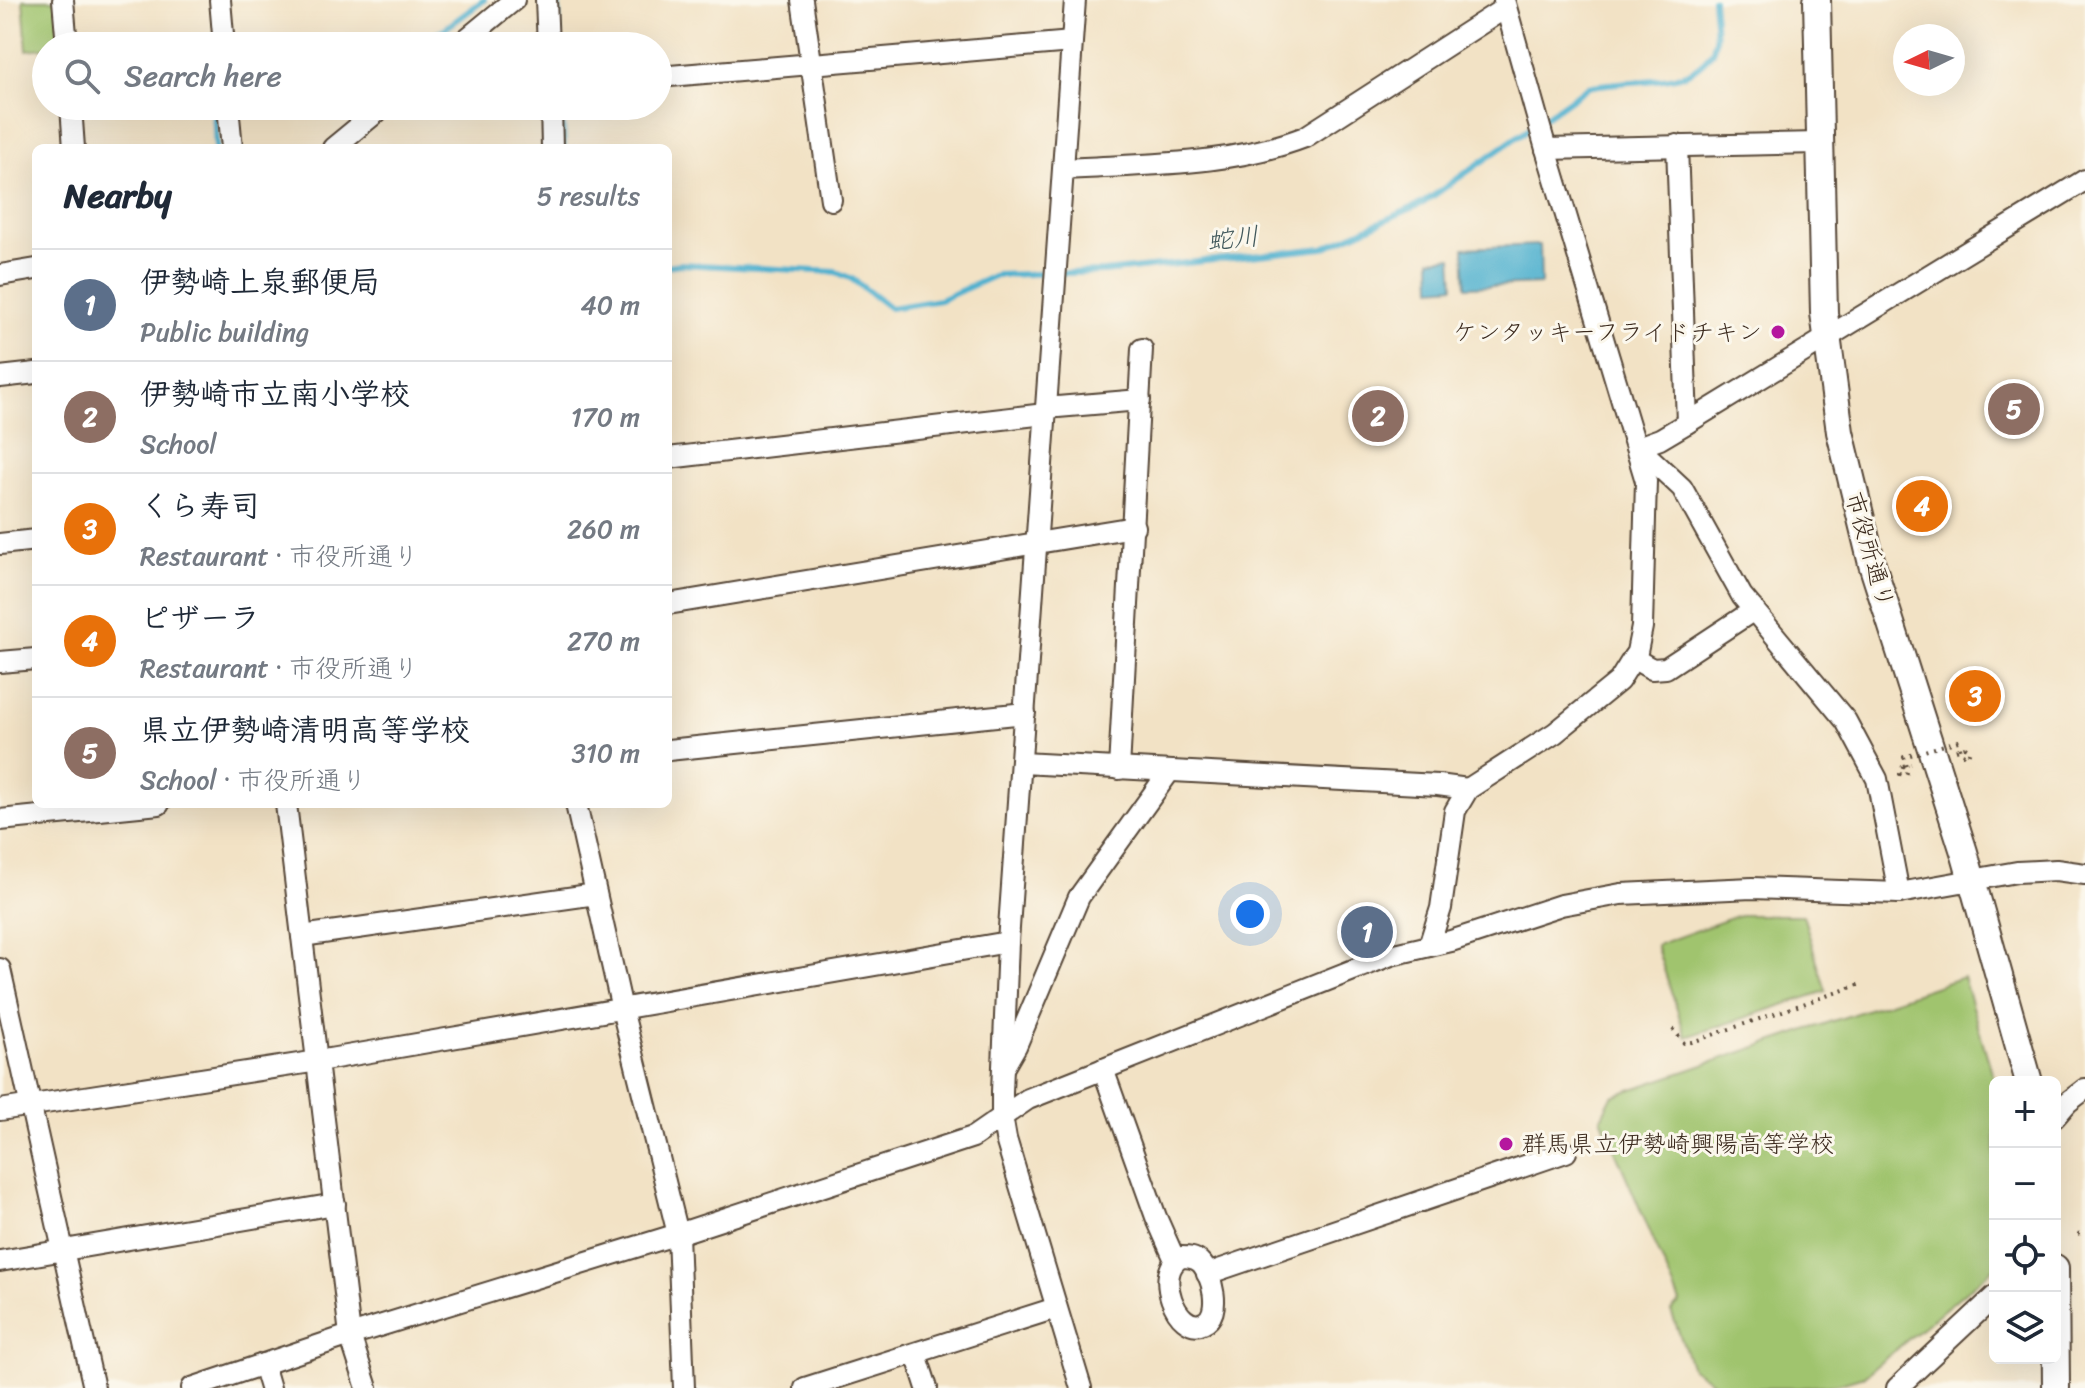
<!DOCTYPE html>
<html lang="en">
<head>
<meta charset="utf-8">
<style>
	:root { --surface:#fff; --page:#f2f2f3; --text:#1f2937; --muted:#747a83; --line:#e0e1e3; --accent:#0f766e }
	body { margin:0; font-family:Sriracha,"Klee One",sans-serif; background:var(--page); color:var(--text) }
	.controls { position:absolute; right:24px; bottom:24px; display:grid; overflow:hidden; border-radius:12px; box-shadow:0 8px 32px #0002 }
	.controls button { width:72px; height:72px; display:grid; place-items:center; padding:0; border:0; border-bottom:2px solid var(--line); background:var(--surface); color:var(--text); font:40px sans-serif }
	.compass { position:absolute; left:1893px; top:24px; width:72px; height:72px; border-radius:50%; background:var(--surface); box-shadow:0 8px 32px #0002; rotate:265deg }
	.you { position:absolute; left:1250px; top:914px; width:28px; height:28px; margin:-20px; border:6px solid #fff; border-radius:50%; background:#1a73e8; box-shadow:0 0 0 12px #1a73e833 }
	.badge { display:grid; place-items:center; width:52px; height:52px; border-radius:50%; background:var(--accent); color:#fff; font-size:26px; font-weight:700 }
	.pin { position:absolute; translate:-50% -50%; border:4px solid #fff; box-shadow:0 2px 8px #0006 }
	.list { margin:0; padding:0; list-style:none }
	h2 { display:flex; justify-content:space-between; align-items:center; height:104px; margin:0; padding:0 32px; font-size:34px }
	h2 small { font-size:26px; font-weight:400; color:var(--muted) }
	.list li { display:grid; grid-template-columns:52px 1fr auto; gap:24px; align-items:center; box-sizing:border-box; height:112px; padding:0 32px; border-top:2px solid var(--line) }
	.list b { display:block; font-size:30px; white-space:nowrap }
	.list p { margin:0; font-size:26px; white-space:nowrap; color:var(--muted) }
	.list em { font-size:26px; font-style:normal; color:var(--muted) }
	.icon { flex:none; width:44px; height:44px; fill:none; stroke:currentColor; stroke-width:2; stroke-linecap:round; stroke-linejoin:round }
	.map { position:relative; flex:none; width:2085px; height:1388px; overflow:hidden }
	.search { position:absolute; background:var(--surface); box-shadow:0 8px 32px #0002; left:32px; top:32px; width:640px; height:88px; display:flex; align-items:center; gap:20px; box-sizing:border-box; padding:0 28px; border-radius:44px; color:var(--muted); font-size:30px }
	.panel { position:absolute; background:var(--surface); box-shadow:0 8px 32px #0002; left:32px; top:144px; width:640px; height:664px; border-radius:12px }
	.map>svg:first-child { display:block }
	.green { fill:#a0c46e; stroke:#6e7746; stroke-width:2 }
	.water { fill:#50b1cf; stroke:#466e76; stroke-width:2 }
	.lines { fill:none; stroke-linecap:round; stroke-linejoin:round }
	.stream { stroke:#50b1cf; stroke-width:6 }
	.minor-casing { stroke:#564637; stroke-width:24 }
	.major-casing { stroke:#564637; stroke-width:30 }
	.path { stroke:#564637; stroke-width:4; stroke-dasharray:2 6; stroke-linecap:butt }
	.minor { stroke:#fff; stroke-width:20 }
	.major { stroke:#fff; stroke-width:26 }
	.path-bridge { stroke:#564637; stroke-width:4; stroke-dasharray:2 6; stroke-linecap:butt }
	.poi-dot { fill:#b5179e; stroke:#fbf7ec; stroke-width:3 }
	.labels { text-anchor:middle; dominant-baseline:central; stroke-width:6; stroke-linejoin:round; paint-order:stroke }
	.poi-label { font-size:24px; fill:#3b2a1e; stroke:#fbf7ec; text-anchor:end }
	.street-label { font-size:24px; fill:#3b2a1e; stroke:#fbf7ec }
	.water-label { font-size:26px; font-style:italic; fill:#42595c; stroke:#fbf7ec }
</style>
</head>
<body>
<div class="map">
<svg width="2085" height="1388" viewBox="0 0 2085 1388">
	<rect width="100%" height="100%" fill="#fbf7ec"/>
	<filter id="ink" filterUnits="userSpaceOnUse"><feTurbulence type="fractalNoise" baseFrequency=".0125" numOctaves="2"/><feDisplacementMap in="SourceGraphic" scale="16" xChannelSelector="R" yChannelSelector="G"/><feConvolveMatrix kernelMatrix="1 2 1 2 8 2 1 2 1" color-interpolation-filters="sRGB"/></filter>
	<filter id="wash" filterUnits="userSpaceOnUse"><feTurbulence type="fractalNoise" baseFrequency=".006" numOctaves="4" result="noise"/><feDisplacementMap in="SourceGraphic" scale="32" xChannelSelector="R" yChannelSelector="G"/><feGaussianBlur stdDeviation="1.8" result="paint"/><feColorMatrix in="noise" values="0 0 0 0 0 0 0 0 0 0 0 0 0 0 0 0 0 1.4 0 .05"/><feComposite in="paint" operator="in"/></filter>
	<g filter="url(#wash)">
		<rect width="100%" height="100%" fill="#f2e2c5"/>
		<g class="green">
			<path d="M23,0H58L62,46L27,50Z"/>
			<path d="M1740,915H1803L1826,991L1686,1037L1656,945Z"/>
			<path d="M1963,977L1995,1082V1267L1864,1376L1837,1384L1799,1388H1728L1714,1383L1692,1368L1671,1311L1680,1302L1601,1118L1612,1096Z"/>
		</g>
		<g class="water">
			<path d="M1540,245L1541,284L1466,287L1464,248Z"/>
			<path d="M1452,257L1454,286L1432,288L1431,259Z"/>
		</g>
		<g class="lines">
			<g class="stream">
				<path d="M558,0L560,46"/>
				<path d="M411,46L439,33L484,0"/>
				<path d="M214,106L216,148"/>
				<path d="M562,106L564,148"/>
				<path d="M668,266L680,264L836,272L852,279L890,308L940,300L996,275L1104,272L1323,248L1423,203L1588,87C1618,81 1651,83 1680,76C1692,73 1709,60 1713,49C1718,34 1714,16 1713,0"/>
			</g>
		</g>
	</g>
	<g filter="url(#ink)">
		<g class="lines">
			<defs>
				<g id="minor">
					<path d="M63,0L67,46"/>
					<path d="M220,0L224,46"/>
					<path d="M546,0L548,46"/>
					<path d="M802,0L831,200"/>
					<path d="M1075,0L1008,942L1002,1092V1116L1006,1139L1081,1388"/>
					<path d="M458,46L514,0"/>
					<path d="M658,77L1072,42"/>
					<path d="M71,106L74,148"/>
					<path d="M228,106L232,148"/>
					<path d="M551,106L552,148"/>
					<path d="M1677,145L1687,423"/>
					<path d="M333,148L384,106"/>
					<path d="M1546,149L1820,143"/>
					<path d="M1065,169C1144,164 1230,166 1305,137L1505,8"/>
					<path d="M0,275L36,269"/>
					<path d="M0,377L36,373"/>
					<path d="M1046,408L1140,400"/>
					<path d="M1638,447L1682,488L1742,596L1846,721L1877,779L1899,893"/>
					<path d="M1638,447L1660,439L1687,423L2085,180"/>
					<path d="M668,458L1045,414"/>
					<path d="M0,544L36,540"/>
					<path d="M668,604L1134,527"/>
					<path d="M1633,658L1652,669L1666,668L1754,610"/>
					<path d="M0,662L36,659"/>
					<path d="M668,750L1025,713"/>
					<path d="M1022,763L1438,785L1468,789"/>
					<path d="M1119,769L1142,349"/>
					<path d="M286,804L350,1335L367,1388"/>
					<path d="M576,804L622,1009L678,1234L684,1388"/>
					<path d="M0,820L159,804"/>
					<path d="M302,936L596,894"/>
					<path d="M1429,946L1441,908L1455,811L1468,789L1555,733L1619,681L1637,652L1642,627L1646,481L1546,149L1504,0"/>
					<path d="M0,969L94,1388"/>
					<path d="M1005,1065L1016,1046L1079,897L1169,772"/>
					<path d="M1103,1069L1156,1217L1175,1260"/>
					<path d="M0,1110L318,1061L1008,942"/>
					<path d="M2055,1117L2068,1102L2085,1089"/>
					<path d="M1182,1257C1188,1257 1194,1257 1200,1262C1212,1273 1223,1315 1203,1323C1177,1335 1152,1270 1182,1257Z"/>
					<path d="M0,1261L335,1204"/>
					<path d="M1207,1274L1566,1152"/>
					<path d="M916,1354L927,1388"/>
					<path d="M263,1364L270,1388"/>
					<path d="M192,1388L350,1335L678,1234L973,1137L1028,1099L1391,955L1451,941L1561,905L1621,894L1752,888L1899,893L2017,872L2056,870L2085,874"/>
					<path d="M805,1388L1056,1308"/>
					<path d="M1897,1388L1995,1296"/>
				</g>
				<g id="major">
					<path d="M1817,0L1824,313L1840,432L1872,564L1964,852L2029,1082"/>
					<path d="M2055,1268L2056,1388"/>
				</g>
			</defs>
			<use href="#minor" class="minor-casing"/>
			<use href="#major" class="major-casing"/>
			<g class="path">
				<path d="M1956,750L1965,747"/>
				<path d="M1903,766L1911,764"/>
				<path d="M1673,1029L1684,1043L1692,1042L1864,983"/>
				<path d="M2078,1234L2085,1232"/>
			</g>
			<use href="#minor" class="minor"/>
			<use href="#major" class="major"/>
			<path class="path-bridge" d="M1903,766L1900,774L1906,775L1908,770L1904,757L1958,741L1962,754L1968,756L1970,750L1965,747"/>
		</g>
	</g>
	<g class="poi-dot">
		<circle cx="1778" cy="332" r="8"/>
		<circle cx="1506" cy="1144" r="8"/>
	</g>
	<g class="labels">
		<g class="poi-label">
			<text x="1762" y="332">ケンタッキーフライドチキン</text>
			<text x="1522" y="1144" text-anchor="start">群馬県立伊勢崎興陽高等学校</text>
		</g>
		<g class="street-label">
			<text transform="translate(1870 550) rotate(74)">市役所通り</text>
		</g>
		<g class="water-label">
			<text transform="translate(1233 238) rotate(-6)">蛇川</text>
		</g>
	</g>
</svg>
<div class="controls">
<button>+</button>
<button>−</button>
<button><svg class="icon" aria-label="locate" viewBox="0 0 24 24"><circle cx="12" cy="12" r="6"/><path d="M12 2v4M12 18v4M2 12h4M18 12h4"/></svg></button>
<button><svg class="icon" aria-label="layers" viewBox="0 0 24 24"><path d="M12 4l9 5-9 5-9-5zM3 14l9 5 9-5"/></svg></button>
</div>
<svg class="compass" viewBox="-18 -18 36 36"><path d="M0-13l5 13h-10z" fill="#e53935"/><path d="M0 13l5-13h-10z" fill="#747a83"/></svg>
<div class="you"></div>
<div class="pin badge" style="left:1367px;top:932px;background:#5c6f8a">1</div>
<div class="pin badge" style="left:1378px;top:416px;background:#8d6e63">2</div>
<div class="pin badge" style="left:1975px;top:696px;background:#e8710a">3</div>
<div class="pin badge" style="left:1922px;top:506px;background:#e8710a">4</div>
<div class="pin badge" style="left:2014px;top:409px;background:#8d6e63">5</div>
<div class="search"><svg class="icon" aria-label="search" viewBox="0 0 24 24"><circle cx="10" cy="10" r="6"/><path d="M15 15l6 6"/></svg>Search here</div>
<section class="panel">
<h2>Nearby<small>5 results</small></h2>
<ul class="list">
<li><span class="badge" style="background:#5c6f8a">1</span><div><b>伊勢崎上泉郵便局</b><p>Public building</p></div><em>40 m</em></li>
<li><span class="badge" style="background:#8d6e63">2</span><div><b>伊勢崎市立南小学校</b><p>School</p></div><em>170 m</em></li>
<li><span class="badge" style="background:#e8710a">3</span><div><b>くら寿司</b><p>Restaurant · 市役所通り</p></div><em>260 m</em></li>
<li><span class="badge" style="background:#e8710a">4</span><div><b>ピザーラ</b><p>Restaurant · 市役所通り</p></div><em>270 m</em></li>
<li><span class="badge" style="background:#8d6e63">5</span><div><b>県立伊勢崎清明高等学校</b><p>School · 市役所通り</p></div><em>310 m</em></li>
</ul>
</section>
</div>
</body>
</html>
